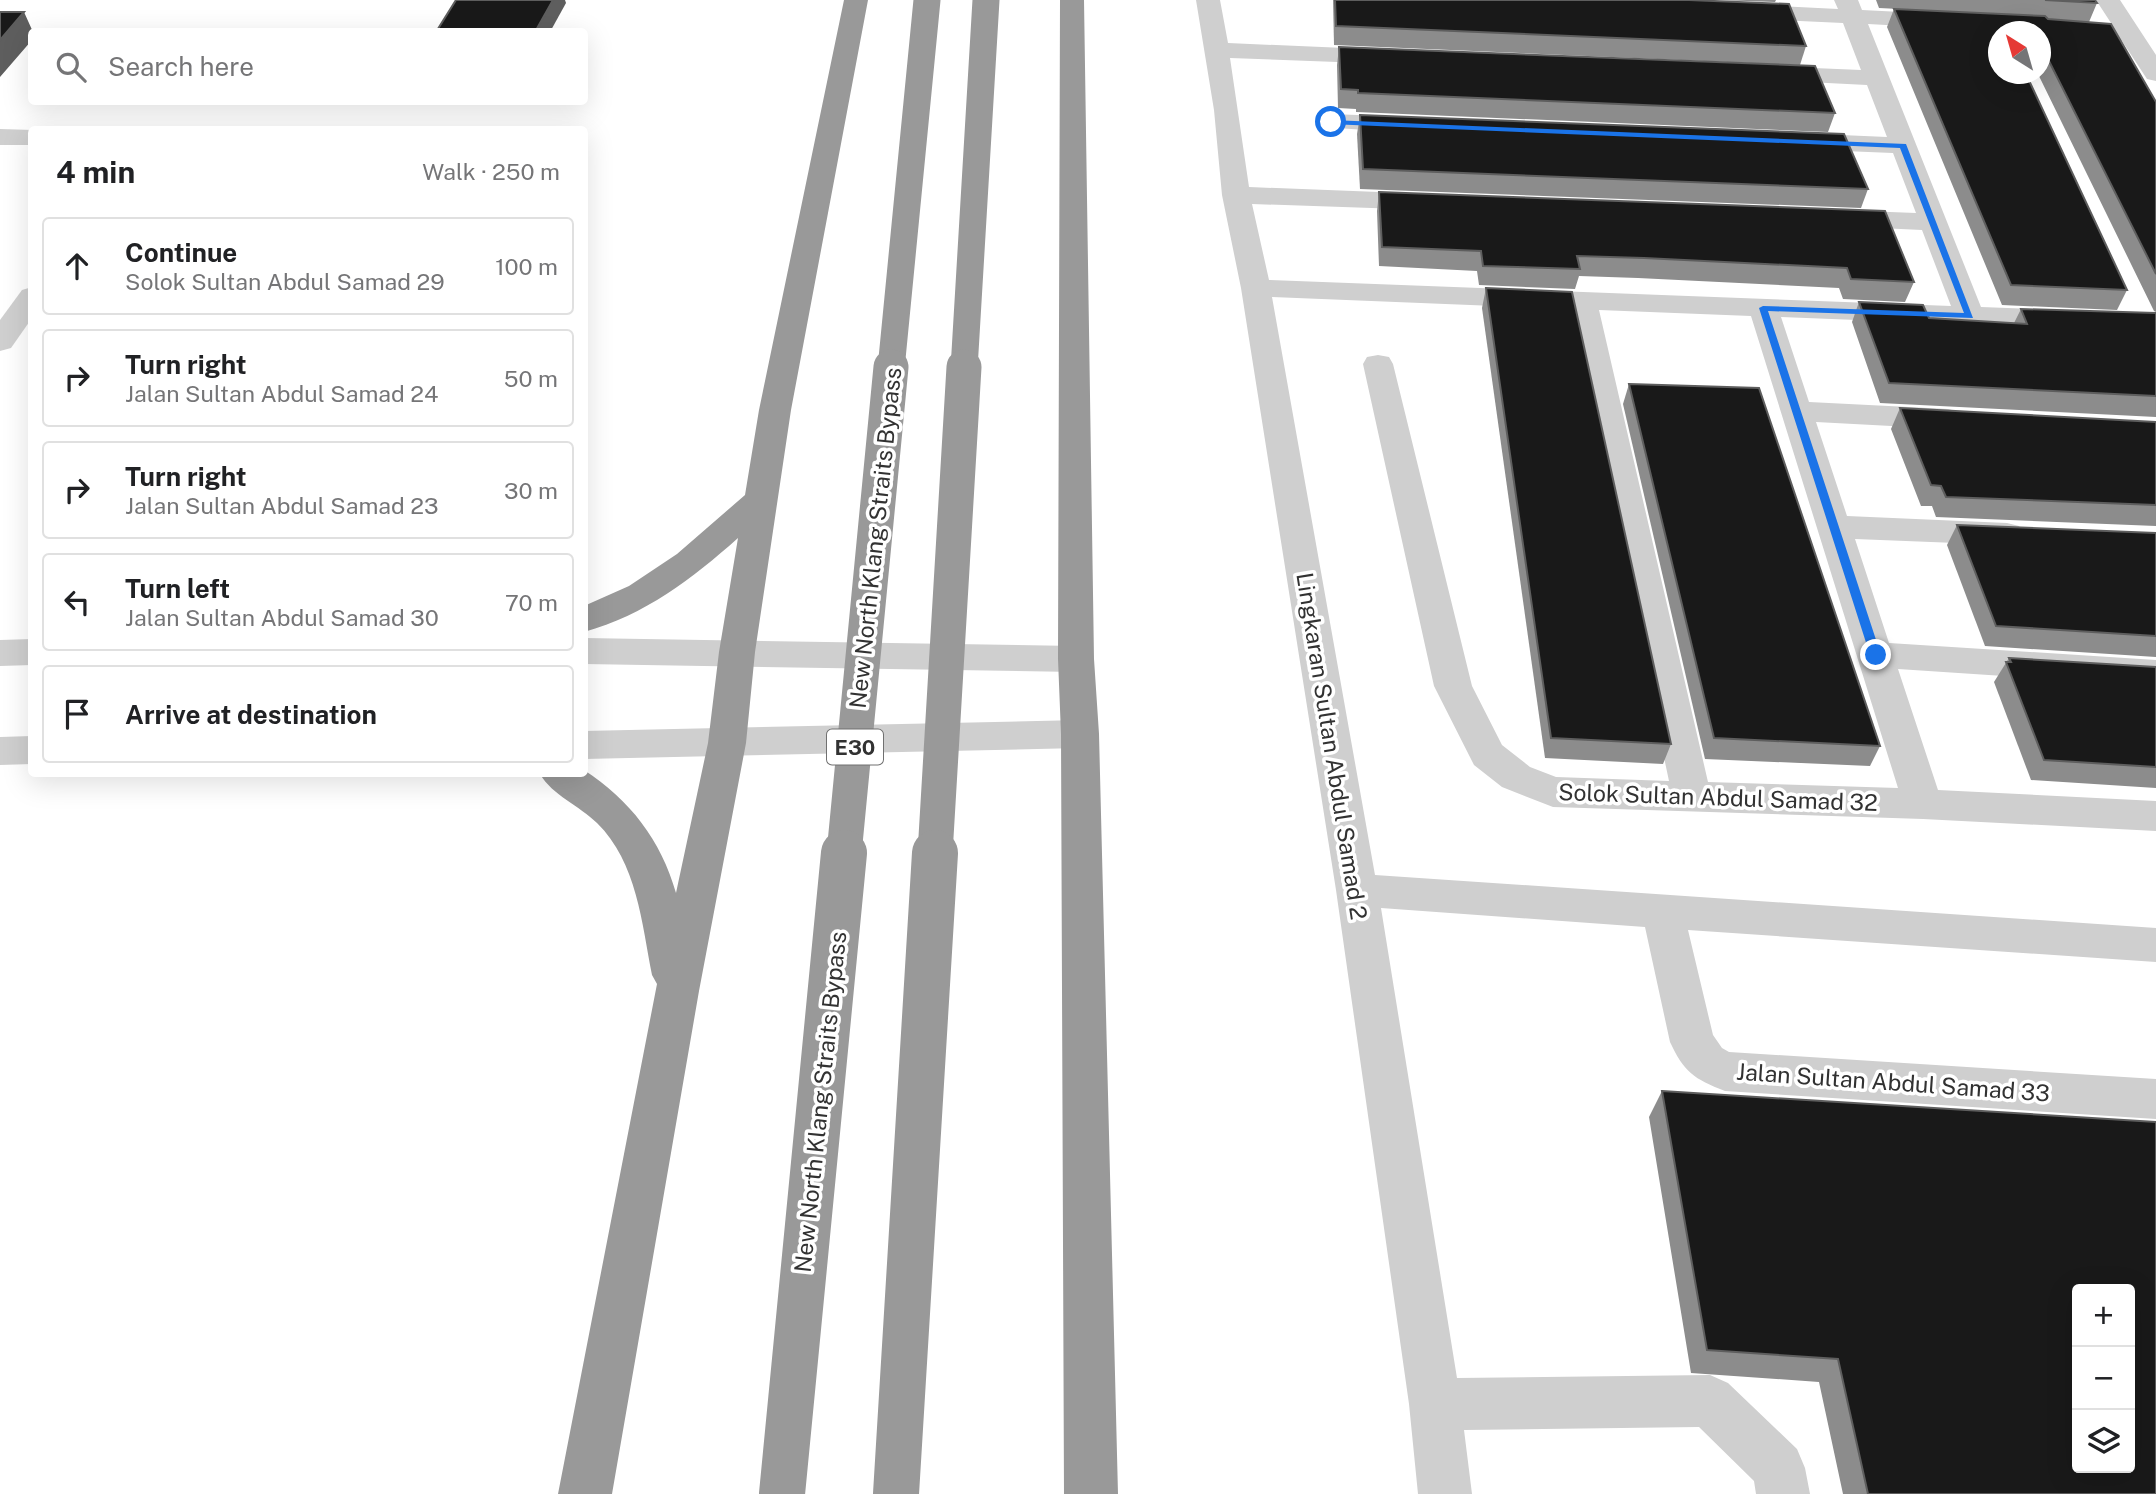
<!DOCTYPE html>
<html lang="en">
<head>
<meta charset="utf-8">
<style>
	:root { --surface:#fff; --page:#f2f2f2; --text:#202124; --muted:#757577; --line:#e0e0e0 }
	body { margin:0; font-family:"Public Sans",sans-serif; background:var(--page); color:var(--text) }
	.controls { position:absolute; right:21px; bottom:21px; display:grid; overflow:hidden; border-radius:7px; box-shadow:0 7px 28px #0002 }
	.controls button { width:63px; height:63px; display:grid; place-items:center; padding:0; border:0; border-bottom:2px solid var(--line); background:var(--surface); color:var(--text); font:35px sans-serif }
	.compass { position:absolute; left:1988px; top:21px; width:63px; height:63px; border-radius:50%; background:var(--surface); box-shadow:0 7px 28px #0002; rotate:323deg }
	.stop { position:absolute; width:21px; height:21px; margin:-16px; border:5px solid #1a73e8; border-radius:50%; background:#fff }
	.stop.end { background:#1a73e8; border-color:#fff; box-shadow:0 2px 7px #0008 }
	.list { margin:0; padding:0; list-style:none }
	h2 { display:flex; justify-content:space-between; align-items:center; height:91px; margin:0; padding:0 28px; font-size:30px }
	h2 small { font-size:23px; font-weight:400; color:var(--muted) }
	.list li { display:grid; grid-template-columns:46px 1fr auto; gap:21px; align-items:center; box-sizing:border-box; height:98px; margin:0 14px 14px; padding:0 14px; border:2px solid var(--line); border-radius:7px }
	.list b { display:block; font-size:26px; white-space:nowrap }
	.list p { margin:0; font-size:23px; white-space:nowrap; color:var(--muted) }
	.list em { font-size:23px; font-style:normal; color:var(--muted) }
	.icon { flex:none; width:38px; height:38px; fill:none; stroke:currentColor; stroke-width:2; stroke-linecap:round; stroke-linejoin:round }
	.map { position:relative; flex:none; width:2156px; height:1494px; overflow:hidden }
	.search { position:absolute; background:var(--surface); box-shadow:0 7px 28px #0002; left:28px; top:28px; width:560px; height:77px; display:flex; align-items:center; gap:18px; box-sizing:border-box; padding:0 24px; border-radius:7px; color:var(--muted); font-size:26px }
	.panel { position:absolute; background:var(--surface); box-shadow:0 7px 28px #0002; left:28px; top:126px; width:560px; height:651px; border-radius:7px }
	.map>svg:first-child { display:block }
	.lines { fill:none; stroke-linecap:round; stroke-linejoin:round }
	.minor { fill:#cfcfcf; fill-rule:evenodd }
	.highway { fill:#999; fill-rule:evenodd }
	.highway-bridge-far2 { stroke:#999; stroke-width:27 }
	.highway-bridge-far1 { stroke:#999; stroke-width:35 }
	.highway-bridge { stroke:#999; stroke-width:46 }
	.wall { fill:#8c8c8c }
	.shaded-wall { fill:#5e5e5e }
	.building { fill:#191919; stroke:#5e5e5e; stroke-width:2; fill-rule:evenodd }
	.route { fill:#1a73e8 }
	.labels { text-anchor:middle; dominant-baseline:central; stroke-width:7; stroke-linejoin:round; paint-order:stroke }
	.shield { fill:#fff; stroke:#707070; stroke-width:2 }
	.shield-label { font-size:21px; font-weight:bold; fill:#323232 }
	.street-label { font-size:23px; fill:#323232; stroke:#fff }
</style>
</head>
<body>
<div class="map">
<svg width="2156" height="1494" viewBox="0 0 2156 1494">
	<rect width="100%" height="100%" fill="#fff"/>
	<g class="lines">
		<g class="minor">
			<path d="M1196,0H1220L1228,43L1391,50L1400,52L1403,57L1400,62L1391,64L1230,58L1249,187L1430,194L1440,196L1444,202L1440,208L1430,210L1252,204L1269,280L1951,306L1922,230L1837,226L1827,224L1823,218L1827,212L1837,210L1916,213L1893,153L1795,149L1786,147L1782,141L1786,135L1795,133L1887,137L1867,85L1766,80L1757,78L1754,73L1757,68L1766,66L1861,70L1843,23L1739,18L1731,16L1727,11L1731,6L1739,4L1838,9L1834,0H1858L1862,10L1941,14L1949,16L1953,21L1949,26L1941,28L1868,24L1981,307L2156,314V332L1781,317L1809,402L1948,409L1959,412L1964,419L1959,426L1948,429L1816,422L1847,516L2007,523L2019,526L2024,534L2019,542L2007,545L1855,539L1889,643L2156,660V686L1898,669L1938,790L2156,801V831L1923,819L1553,807L1502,787L1474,765L1434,686L1363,364L1367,357L1378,355L1389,357L1393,364L1472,686L1502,745L1530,767L1556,777L1669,781L1569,309L1272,297L1375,875L2156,928V962L1688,930L1713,1035L1722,1048L1729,1052L2156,1079V1119L1725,1091C1694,1079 1684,1072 1670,1042L1645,927L1381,908L1457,1378L1710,1375L1728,1383L1797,1449L1805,1468L1810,1494H1756L1754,1481L1699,1427L1464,1430L1472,1494H1418L1409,1404L1336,890L1241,288L1222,195L1214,110ZM1599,310L1751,316L1898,788L1708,782Z"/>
			<path d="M2096,0H2120L2156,55V81L2147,79L2122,41L2056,34L2052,29L2056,24L2064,22L2113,26Z"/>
			<path d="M1331,114L1410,117L1419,120L1423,125L1419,130L1410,133L1322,127L1318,122L1322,117Z"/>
			<path d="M0,129L33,130L32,145H0Z"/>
			<path d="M32,287V318L11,348L0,351V320L22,290Z"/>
			<path d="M584,638L1076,646L1089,650L1094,659L1089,668L1076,672L584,664Z"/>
			<path d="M32,639V665L0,666V640Z"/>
			<path d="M1080,720L1094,724L1099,734L1094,744L1080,748L584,759V731Z"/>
			<path d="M32,736V764L0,765V737Z"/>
		</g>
		<g class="highway">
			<path d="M844,0H868L791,410L755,652L746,743L699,991L612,1494H558L657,984L652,975C642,924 637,862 597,823C580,806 552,795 540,774H584V770C630,800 661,840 676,893L708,743L719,652L738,538C692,579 645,615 584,632V606L629,586L677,554L745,495L759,410Z"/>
			<path d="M1060,0H1084L1094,659L1099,734L1118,1494H1064L1061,734L1058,659Z"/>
		</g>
		<g class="highway-bridge-far2">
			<path d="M891,369L927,0"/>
			<path d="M964,369L986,0"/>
		</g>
		<g class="highway-bridge-far1">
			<path d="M844,854L891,367"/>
			<path d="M935,854L964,367"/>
		</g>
		<g class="highway-bridge">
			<path d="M782,1494L844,853"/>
			<path d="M896,1494L935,853"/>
		</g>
	</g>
	<g class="wall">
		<path d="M1333,0H1689L1806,46L1800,65L1334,45Z"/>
		<path d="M1719,0H1776L1775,2Z"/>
		<path d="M1876,0H2095L2097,3L2089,22L2156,102V312L2154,311L2038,74H2040V32H1998L2127,290L2117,310L2002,305L1887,27L1894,9H1899L1879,8Z"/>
		<path d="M1339,47L1835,113L1828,132L1356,112V109L1338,108L1337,65Z"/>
		<path d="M1360,115L1868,189L1861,208L1360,189L1357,134Z"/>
		<path d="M1379,192L1885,211L1914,282L1905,302L1843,299L1839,288L1638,278L1579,276L1575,289L1479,285L1477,271L1379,266L1377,211Z"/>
		<path d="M1486,288L1671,744L1663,764L1545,758L1482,308Z"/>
		<path d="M1859,302L1929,318L2014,323L2021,309L2156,313V417L1880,403L1852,322Z"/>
		<path d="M1629,384L1880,746L1870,766L1705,759L1623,404Z"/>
		<path d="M1900,408L2156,422V526L1936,517L1932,506H1921L1891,429Z"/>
		<path d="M1957,525L2156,533V657L1985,646L1947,545Z"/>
		<path d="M2009,658L2156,667V788L2031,780L1994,682Z"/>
		<path d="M1662,1091L2156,1494H1843L1819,1382L1691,1373L1649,1117Z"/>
	</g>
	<g class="shaded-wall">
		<path d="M553,0H565L566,3L550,32H535Z"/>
		<path d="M24,12L33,32H32V40L0,77V40Z"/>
	</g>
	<g class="building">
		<path d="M456,0H553L535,32H436Z"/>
		<path d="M1335,0H1689L1789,4L1806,46L1336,26Z"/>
		<path d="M2045,0H2095L2097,3Z"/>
		<path d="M1894,9L2045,16L2048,19L2111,24L2156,102V274L2045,53H2040V32H1998V74H2026L2127,290L2011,285Z"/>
		<path d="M0,12H24L0,40Z"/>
		<path d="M1339,47L1815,66L1835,113L1358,93V90L1341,89Z"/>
		<path d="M1360,115L1844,134L1868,189L1363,169Z"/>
		<path d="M1379,192L1885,211L1914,282L1851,279L1847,268L1644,258L1577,256L1580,269L1483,266L1481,251L1382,247Z"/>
		<path d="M1486,288L1572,292L1671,744L1551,738Z"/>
		<path d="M1859,302L1923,305L1929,318L2027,324L2021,309L2156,313V396L1889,383Z"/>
		<path d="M1629,384L1759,388L1880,746L1714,738Z"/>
		<path d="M1900,408L2156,422V505L1946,497L1941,486L1931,485Z"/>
		<path d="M1957,525L2156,533V636L1996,626Z"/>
		<path d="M2009,658L2156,667V767L2044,760L2006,662H2011Z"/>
		<path d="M1662,1091L2156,1122V1494H1868L1838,1359L1707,1350ZM2077,1289H2130V1468H2077Z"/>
	</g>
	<path class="route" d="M1331,120L1906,144L1973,318L1768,311L1881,655L1879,657H1872L1870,655L1759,308L1763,306L1964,313L1900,148L1329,124Z"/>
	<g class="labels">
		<rect class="shield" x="827" y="729.5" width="56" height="35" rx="5"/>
		<g class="shield-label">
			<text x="855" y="747">E30</text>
		</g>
		<g class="street-label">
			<text transform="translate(875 538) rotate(-84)">New North Klang Straits Bypass</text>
			<text transform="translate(1332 746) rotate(81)">Lingkaran Sultan Abdul Samad 2</text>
			<text transform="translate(1718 797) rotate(2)">Solok Sultan Abdul Samad 32</text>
			<text transform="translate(1893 1082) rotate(4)">Jalan Sultan Abdul Samad 33</text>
			<text transform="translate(820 1102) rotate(-84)">New North Klang Straits Bypass</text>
		</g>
	</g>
</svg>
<div class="controls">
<button>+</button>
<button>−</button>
<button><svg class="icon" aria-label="layers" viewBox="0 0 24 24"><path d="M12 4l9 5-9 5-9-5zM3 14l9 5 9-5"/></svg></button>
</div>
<svg class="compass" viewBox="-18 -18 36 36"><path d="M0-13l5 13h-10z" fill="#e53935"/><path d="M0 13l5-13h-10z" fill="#757577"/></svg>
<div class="stop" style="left:1331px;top:122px"></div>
<div class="stop end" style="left:1876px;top:655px"></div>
<div class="search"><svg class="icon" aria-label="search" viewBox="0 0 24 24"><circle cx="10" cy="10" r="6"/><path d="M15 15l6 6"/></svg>Search here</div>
<section class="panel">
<h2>4 min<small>Walk · 250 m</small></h2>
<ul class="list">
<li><svg class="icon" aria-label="ahead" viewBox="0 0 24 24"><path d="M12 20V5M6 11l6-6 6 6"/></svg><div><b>Continue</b><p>Solok Sultan Abdul Samad 29</p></div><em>100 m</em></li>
<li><svg class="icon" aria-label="right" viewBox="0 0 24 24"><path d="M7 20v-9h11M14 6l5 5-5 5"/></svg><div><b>Turn right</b><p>Jalan Sultan Abdul Samad 24</p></div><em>50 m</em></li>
<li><svg class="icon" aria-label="right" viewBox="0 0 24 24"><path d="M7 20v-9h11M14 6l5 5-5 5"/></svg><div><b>Turn right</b><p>Jalan Sultan Abdul Samad 23</p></div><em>30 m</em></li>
<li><svg class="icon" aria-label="left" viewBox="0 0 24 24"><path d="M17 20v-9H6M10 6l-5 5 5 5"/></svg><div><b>Turn left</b><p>Jalan Sultan Abdul Samad 30</p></div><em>70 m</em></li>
<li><svg class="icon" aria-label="arrive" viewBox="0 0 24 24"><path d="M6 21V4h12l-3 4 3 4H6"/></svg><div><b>Arrive at destination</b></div></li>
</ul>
</section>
</div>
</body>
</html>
